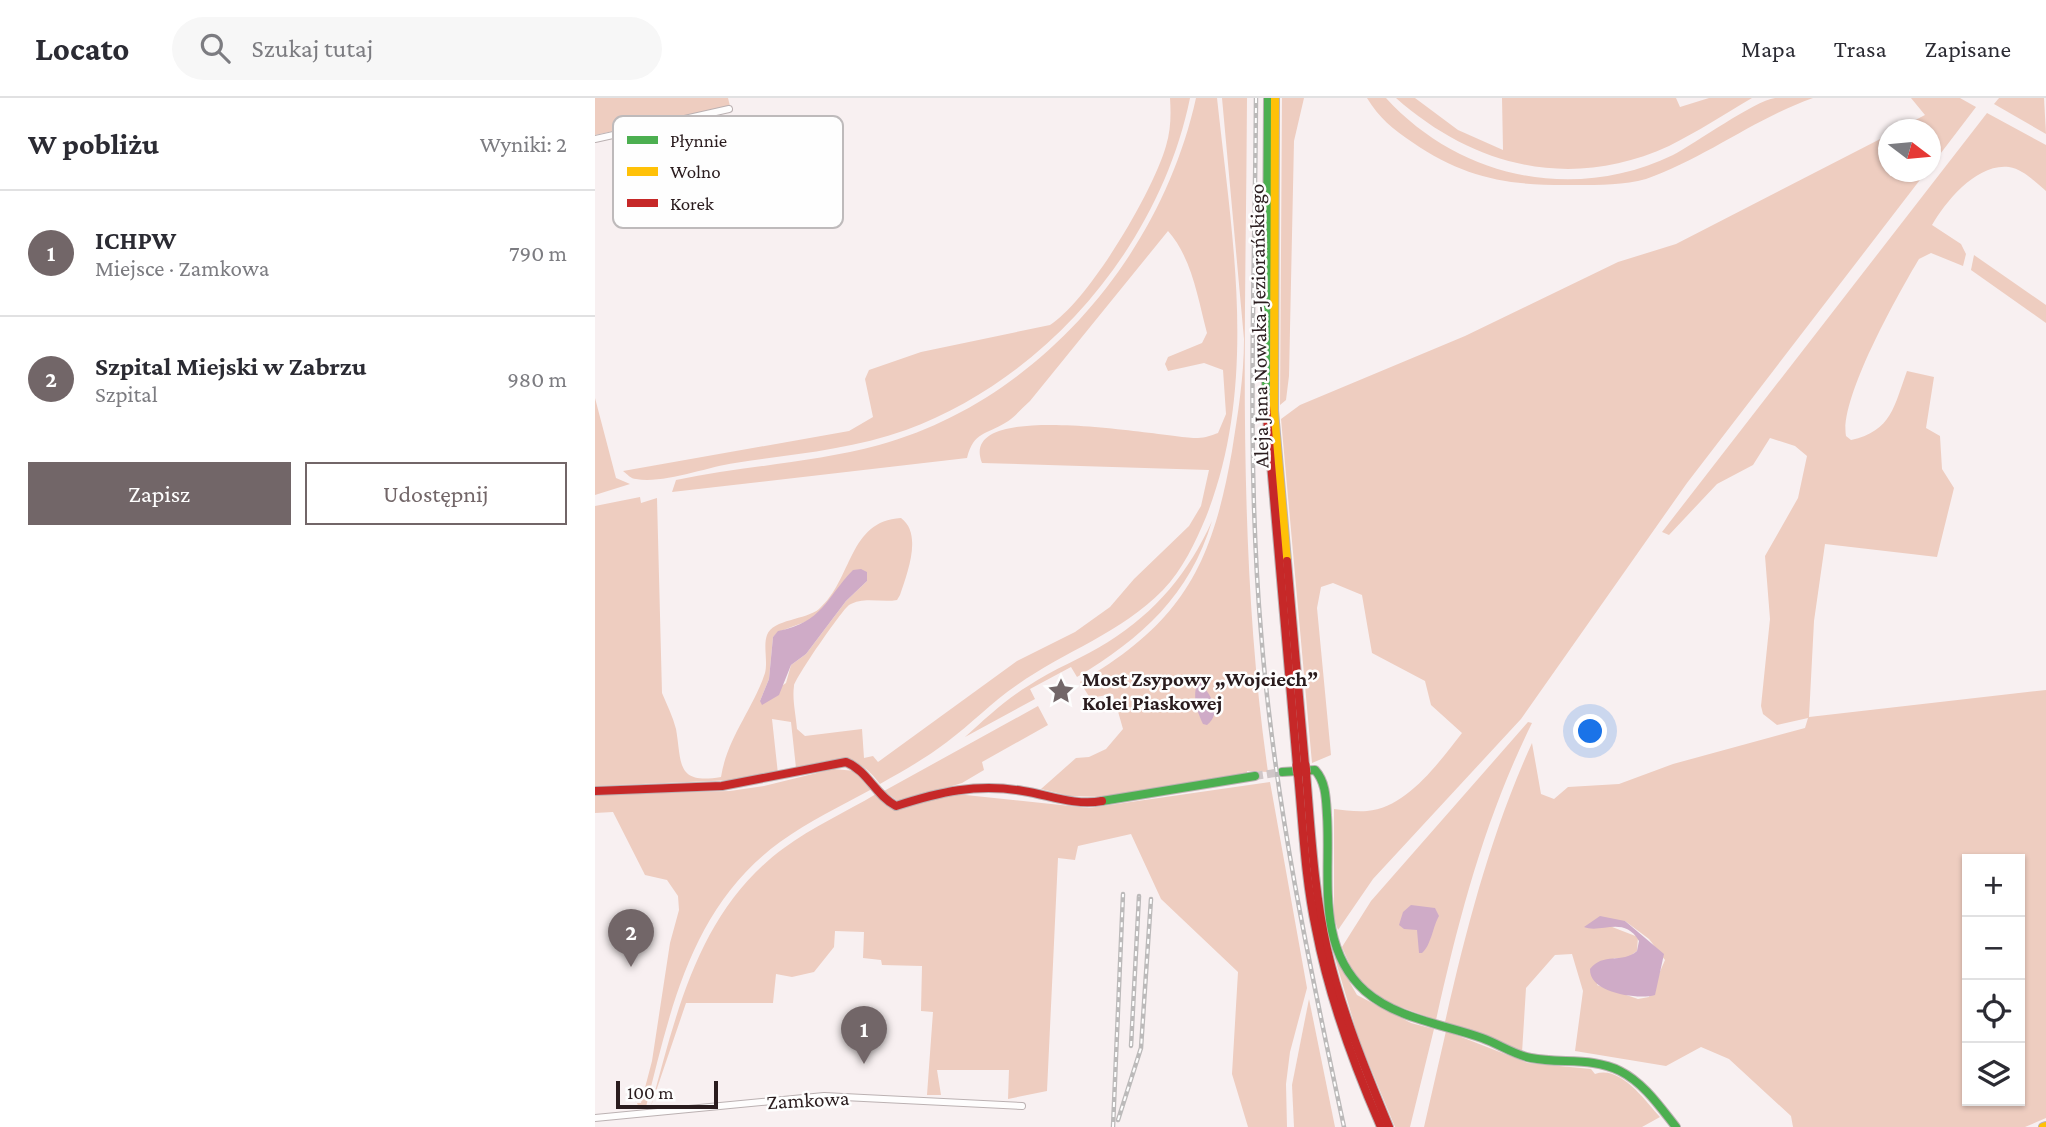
<!DOCTYPE html>
<html lang="pl">
<head>
<meta charset="utf-8">
<style>
	:root { --surface:#fff; --page:#f7f7f7; --text:#2b2b33; --muted:#7c7c81; --line:#e1e1e2; --accent:#726668 }
	body { margin:0; font-family:"Crimson Pro",serif; background:var(--page); color:var(--text) }
	.controls { position:absolute; right:21px; bottom:21px; display:grid; overflow:hidden; border-radius:0px; box-shadow:0 2px 5px #0004 }
	.controls button { width:63px; height:63px; display:grid; place-items:center; padding:0; border:0; border-bottom:2px solid var(--line); background:var(--surface); color:var(--text); font:35px sans-serif }
	.compass { position:absolute; left:1283px; top:21px; width:63px; height:63px; border-radius:50%; background:var(--surface); box-shadow:0 2px 5px #0004; rotate:106deg }
	.scale { position:absolute; left:21px; bottom:18px; width:102px; box-sizing:border-box; padding-left:7px; border:4px solid #2a1c1e; border-top:0; font-size:19px; line-height:24px; white-space:nowrap; color:#2a1c1e; -webkit-text-stroke:5px #fefefe; paint-order:stroke }
	.you { position:absolute; left:996px; top:634px; width:24px; height:24px; margin:-18px; border:5px solid #fff; border-radius:50%; background:#1a73e8; box-shadow:0 0 0 10px #1a73e833 }
	.badge { display:grid; place-items:center; width:46px; height:46px; border-radius:50%; background:var(--accent); color:#fff; font-size:23px; font-weight:700 }
	.pin { position:absolute; translate:-50% -58px; filter:drop-shadow(0 2px 4px #0008) }
	.pin::after { content:''; position:absolute; top:37px; width:24px; height:21px; background:inherit; clip-path:polygon(0 0,100% 0,50% 100%) }
	.list { margin:0; padding:0; list-style:none }
	h2 { display:flex; justify-content:space-between; align-items:center; height:91px; margin:0; padding:0 28px; font-size:30px }
	h2 small { font-size:23px; font-weight:400; color:var(--muted) }
	.list li { display:grid; grid-template-columns:46px 1fr auto; gap:21px; align-items:center; box-sizing:border-box; height:126px; padding:0 28px; border-top:2px solid var(--line) }
	.list b { display:block; font-size:26px; white-space:nowrap }
	.list p { margin:0; font-size:23px; white-space:nowrap; color:var(--muted) }
	.list em { font-size:23px; font-style:normal; color:var(--muted) }
	.actions { display:flex; gap:14px; padding:21px 28px }
	.actions a { flex:1; padding:16px 0; border:2px solid var(--accent); border-radius:0px; text-align:center; font-size:24px; color:var(--accent) }
	.actions .main { background:var(--accent); color:#fff }
	.icon { flex:none; width:38px; height:38px; fill:none; stroke:currentColor; stroke-width:2; stroke-linecap:round; stroke-linejoin:round }
	.map { position:relative; flex:none; width:1451px; height:1029px; overflow:hidden }
	header { display:flex; align-items:center; gap:42px; box-sizing:border-box; height:98px; padding:0 35px; background:var(--surface); border-bottom:2px solid var(--line) }
	header strong { font-size:33px }
	nav { display:flex; gap:38px; margin-inline-start:auto; font-size:24px }
	.search { width:490px; height:63px; background:var(--page); display:flex; align-items:center; gap:18px; box-sizing:border-box; padding:0 24px; border-radius:38px; color:var(--muted); font-size:26px }
	main { display:flex }
	aside { flex:1; background:var(--surface) }
	.map>svg:first-child { display:block }
	.green { fill:#eecdc0; fill-rule:evenodd }
	.water { fill:#cfabc7 }
	.lines { fill:none; stroke-linecap:round; stroke-linejoin:round }
	.secondary-tunnel { stroke:#cfc6c7; stroke-width:8; stroke-dasharray:8 4; stroke-linecap:butt }
	.street-casing { stroke:#bbb1b2; stroke-width:8 }
	.fast-casing { stroke:#bbb1b2; stroke-width:10 }
	.slow-casing { stroke:#bbb1b2; stroke-width:10 }
	.jam-casing { stroke:#bbb1b2; stroke-width:10 }
	.street { stroke:#fefdfd; stroke-width:6 }
	.fast { stroke:#4caf50; stroke-width:8 }
	.slow { stroke:#ffc107; stroke-width:8 }
	.jam { stroke:#c62828; stroke-width:8 }
	.rail-casing { stroke:#bcbaba; stroke-width:4.5 }
	.rail { stroke:#fefefe; stroke-width:2; stroke-dasharray:5; stroke-linecap:butt }
	.jam-bridge-casing { stroke:#bbb1b2; stroke-width:10; stroke-linecap:butt }
	.jam-bridge { stroke:#c62828; stroke-width:9 }
	.labels { text-anchor:middle; dominant-baseline:central; stroke-width:5; stroke-linejoin:round; paint-order:stroke }
	.street-label { font-size:21px; fill:#2a1c1e; stroke:#fefefe }
	.poi-label { font-size:21px; font-weight:bold; fill:#2a1c1e; stroke:#fefefe; text-anchor:start }
	.key { fill:#fefefe; stroke:#bebabb; stroke-width:2 }
	.key-label { font-size:19px; fill:#2a1c1e }
</style>
</head>
<body>
<header>
<strong>Locato</strong>
<div class="search"><svg class="icon" aria-label="search" viewBox="0 0 24 24"><circle cx="10" cy="10" r="6"/><path d="M15 15l6 6"/></svg>Szukaj tutaj</div>
<nav><a>Mapa</a><a>Trasa</a><a>Zapisane</a></nav>
</header>
<main>
<aside>
<h2>W pobliżu<small>Wyniki: 2</small></h2>
<ul class="list">
<li><span class="badge">1</span><div><b>ICHPW</b><p>Miejsce · Zamkowa</p></div><em>790 m</em></li>
<li><span class="badge">2</span><div><b>Szpital Miejski w Zabrzu</b><p>Szpital</p></div><em>980 m</em></li>
</ul>
<div class="actions"><a class="main">Zapisz</a><a>Udostępnij</a></div>
</aside>
<div class="map">
<svg width="1451" height="1029" viewBox="0 0 1451 1029">
	<rect width="100%" height="100%" fill="#f8f0f1"/>
	<g class="green">
		<path d="M0,0H133L135,8L0,37Z"/>
		<path d="M575,0H595C565,147 452,280 311,332C255,352 198,356 140,365C112,369 68,386 41,381C36,381 32,376 28,373L254,333L278,319L270,281L274,272L326,254L455,227C494,202 558,94 571,48C576,32 576,16 575,0Z"/>
		<path d="M601,0H622C637,139 664,285 611,419C600,445 588,471 568,492C526,535 470,553 422,587C397,604 376,626 352,644C331,660 308,673 285,686C259,651 237,662 201,670L196,624L177,621L183,676L139,682L0,688V408L45,399L46,405L62,400L67,595C72,607 78,619 81,631C87,664 80,687 126,679C132,640 158,611 170,575C173,563 168,548 172,537C178,521 211,522 224,511C258,481 253,423 306,420C328,436 312,476 305,497L302,502C286,505 269,498 254,507C247,512 200,580 199,588C197,601 201,618 202,631L210,638L267,631L269,660L278,658L283,664L422,563L480,534L515,509L539,481L594,428L606,408L614,372L387,365C360,297 577,341 603,340C610,340 617,337 623,335L631,316L628,272L609,265L573,273L570,266L573,259L607,245L612,235C603,201 597,160 573,133L435,303C427,310 419,320 410,325C391,337 379,333 372,360L77,394L81,382C148,368 217,365 284,347C443,303 566,159 601,0ZM272,483L251,503L211,556L196,567L191,585L165,603L174,581L178,539L183,534L218,521L245,489Z"/>
		<path d="M627,0H652C651,225 641,451 673,674L652,673V676L509,699L475,698L446,691L481,660L494,659L511,651L528,631L518,596L495,600L485,584C588,524 617,467 637,353C643,315 649,279 649,241Z"/>
		<path d="M687,0H709L699,43L694,278L691,302L685,307Z"/>
		<path d="M772,0H791C864,80 979,105 1078,57C1101,45 1159,3 1180,0C1192,0 1206,0 1218,0C1159,21 1109,61 1051,81C1030,87 1004,87 982,87C917,88 872,82 817,44C798,31 784,20 772,0Z"/>
		<path d="M801,0H820L863,32L908,52L907,0H1081L1085,9L1114,0H1157C1130,16 1102,34 1074,48C976,93 879,69 801,0Z"/>
		<path d="M1316,0H1365L1381,9L1336,68V32L1303,31L1330,17Z"/>
		<path d="M1404,0H1449L1451,36L1399,6Z"/>
		<path d="M1392,15L1451,47V93C1440,84 1428,71 1414,69C1382,65 1351,103 1337,127L1366,146L1371,156L1368,168L1336,155L1324,161C1303,196 1244,301 1251,338L1256,342C1297,333 1299,308 1312,273L1339,279L1331,330L1345,338L1347,371L1359,390L1342,459L1230,446L1219,523L1214,619L1451,592V1020L1430,1029H1198L1196,1018L1134,961L1106,949L1071,968L980,953L988,893L977,856L960,857L931,890L927,955L850,924C872,828 896,735 937,645L946,696L959,701L973,689L1024,686L1078,666L1210,630L1213,620L1182,627L1168,616L1166,608L1175,521L1170,458L1203,400L1212,358L1200,348L1175,340L1158,367L1122,386L1074,437L1067,434ZM1372,761H1425V1003H1372ZM1030,823L1054,841L1070,862L1054,899L1043,901L1002,887L1019,860L1031,861L1042,853L1043,839L1012,827Z"/>
		<path d="M1293,37L1294,74H1331L1092,385L926,621L778,781L743,832L739,820V711C749,712 761,714 772,713C812,710 844,664 867,635L836,607L830,583L777,555L767,497L738,485L726,489L722,510L736,657L717,665L686,321L705,307L870,238L1023,164L1081,146Z"/>
		<path d="M1379,157L1451,207V225L1376,172Z"/>
		<path d="M0,300L21,380L35,386L0,397Z"/>
		<path d="M617,423C595,497 547,540 482,579L476,569L435,591L440,601L370,639C390,621 410,602 433,588C458,571 488,560 513,544C561,514 594,474 617,423Z"/>
		<path d="M443,608L453,627L387,664L389,672L367,685L304,704L289,693Z"/>
		<path d="M933,624L937,625C890,720 864,819 841,922L794,905L761,881L747,849L776,803Z"/>
		<path d="M238,671L261,673L277,691C246,708 214,723 185,744C97,808 76,909 51,1009L44,1010L42,1005H46L57,963L75,845L84,812L83,798L72,782L50,777L18,714L0,715V697L135,693L169,688Z"/>
		<path d="M675,684L712,890L695,954L691,986L692,1029H653L637,976L643,874L566,801L536,736L483,748L480,762L463,760L452,993L413,1001L414,972H342L346,997H332L338,914L326,913L327,868L287,867L286,862L268,860L269,834L240,833L239,849L219,874L197,879L181,876L178,905H91L56,1008C82,913 104,812 189,750C217,729 251,714 281,696L293,709L301,711L361,696L494,710Z"/>
		<path d="M739,857L762,897L816,925L839,931L815,1029H800L764,942Z"/>
		<path d="M714,901L740,1029H699L697,987Z"/>
		<path d="M851,933L933,965L996,971L1000,976C1026,967 1050,1003 1065,1019L1047,1029H829Z"/>
	</g>
	<g class="water">
		<path d="M266,471L272,474V483L251,503L211,556L196,567L184,597L167,607L165,603L174,581L178,539L183,533C228,524 230,501 258,472Z"/>
		<path d="M604,583C615,596 628,614 612,627L608,626C602,614 596,595 604,583Z"/>
		<path d="M816,807L840,810L844,818C838,828 836,848 827,855H824L822,832L809,831L804,827L808,814Z"/>
		<path d="M1005,818L1030,823L1069,856L1060,897C1043,902 994,895 995,871C1008,854 1027,866 1042,853L1044,843C1029,817 1006,836 989,829Z"/>
	</g>
	<g class="lines">
		<path class="secondary-tunnel" d="M660,678L687,674"/>
		<defs>
			<g id="street">
				<path d="M0,41L134,11"/>
				<path d="M0,1020L229,998L427,1008"/>
			</g>
			<g id="fast">
				<path d="M671,308L673,0"/>
				<path d="M687,674L720,672C731,684 731,701 732,717C736,776 720,848 770,893C802,921 848,926 887,940C904,946 919,957 936,960C966,966 997,959 1025,973C1049,985 1065,1009 1081,1029"/>
				<path d="M507,703L660,678"/>
			</g>
			<g id="slow">
				<path d="M680,0L679,313L692,463"/>
				<path d="M1448,1029L1451,1028"/>
			</g>
			<g id="jam">
				<path d="M671,308L702,667"/>
				<path d="M692,463L710,667"/>
				<path d="M711,675C716,734 719,794 732,851C746,912 770,971 794,1029"/>
				<path d="M703,676C708,728 710,780 721,831C734,899 758,965 786,1029"/>
				<path d="M0,693L127,688L251,664C273,673 280,697 301,708C344,694 382,685 428,693C454,697 480,708 507,703"/>
			</g>
		</defs>
		<use href="#street" class="street-casing"/>
		<use href="#fast" class="fast-casing"/>
		<use href="#slow" class="slow-casing"/>
		<use href="#jam" class="jam-casing"/>
		<use href="#street" class="street"/>
		<use href="#fast" class="fast"/>
		<use href="#slow" class="slow"/>
		<use href="#jam" class="jam"/>
		<defs>
			<g id="rail">
				<path d="M661,0C660,177 651,357 666,534C679,701 714,866 749,1029"/>
				<path d="M536,948L544,798"/>
				<path d="M523,1022L546,950L556,801"/>
				<path d="M518,1029L528,796"/>
			</g>
		</defs>
		<use href="#rail" class="rail-casing"/>
		<use href="#rail" class="rail"/>
		<defs>
			<g id="jam-bridge">
				<path d="M702,667L703,676"/>
				<path d="M710,667L711,675"/>
			</g>
		</defs>
		<use href="#jam-bridge" class="jam-bridge-casing"/>
		<use href="#jam-bridge" class="jam-bridge"/>
	</g>
	<defs>
		<symbol id="sight-bare" viewBox="-9 -9 18 18"><path d="M0-6L1.8-2.2L6-1.7L2.9 1.2L3.7 5.4L0 3.3L-3.7 5.4L-2.9 1.2L-6-1.7L-1.8-2.2Z" fill="#726668" stroke="#fefefe" stroke-width="2.5" paint-order="stroke"/></symbol>
	</defs>
	<g fill-rule="evenodd">
		<use href="#sight-bare" x="447" y="574" width="38" height="38"/>
	</g>
	<g class="labels">
		<g class="street-label">
			<text transform="translate(664 228) rotate(-91)">Aleja Jana Nowaka-Jeziorańskiego</text>
			<text transform="translate(213 1002) rotate(-3)">Zamkowa</text>
		</g>
		<g class="poi-label">
			<text x="487" y="581">Most Zsypowy „Wojciech”<tspan x="487" dy="24">Kolei Piaskowej</tspan></text>
		</g>
	</g>
	<rect x="18" y="18" width="230" height="112" rx="10" class="key"/>
	<rect x="32" y="38" width="31" height="8" fill="#4caf50"/>
	<rect x="32" y="69" width="31" height="9" fill="#ffc107"/>
	<rect x="32" y="101" width="31" height="8" fill="#c62828"/>
	<g class="key-label">
		<text x="75" y="49">Płynnie</text>
		<text x="75" y="80">Wolno</text>
		<text x="75" y="112">Korek</text>
	</g>
</svg>
<div class="controls">
<button>+</button>
<button>−</button>
<button><svg class="icon" aria-label="locate" viewBox="0 0 24 24"><circle cx="12" cy="12" r="6"/><path d="M12 2v4M12 18v4M2 12h4M18 12h4"/></svg></button>
<button><svg class="icon" aria-label="layers" viewBox="0 0 24 24"><path d="M12 4l9 5-9 5-9-5zM3 14l9 5 9-5"/></svg></button>
</div>
<svg class="compass" viewBox="-18 -18 36 36"><path d="M0-13l5 13h-10z" fill="#e53935"/><path d="M0 13l5-13h-10z" fill="#7c7c81"/></svg>
<div class="scale">100 m</div>
<div class="you"></div>
<div class="pin badge" style="left:269px;top:966px">1</div>
<div class="pin badge" style="left:36px;top:869px">2</div>
</div>
</main>
</body>
</html>
